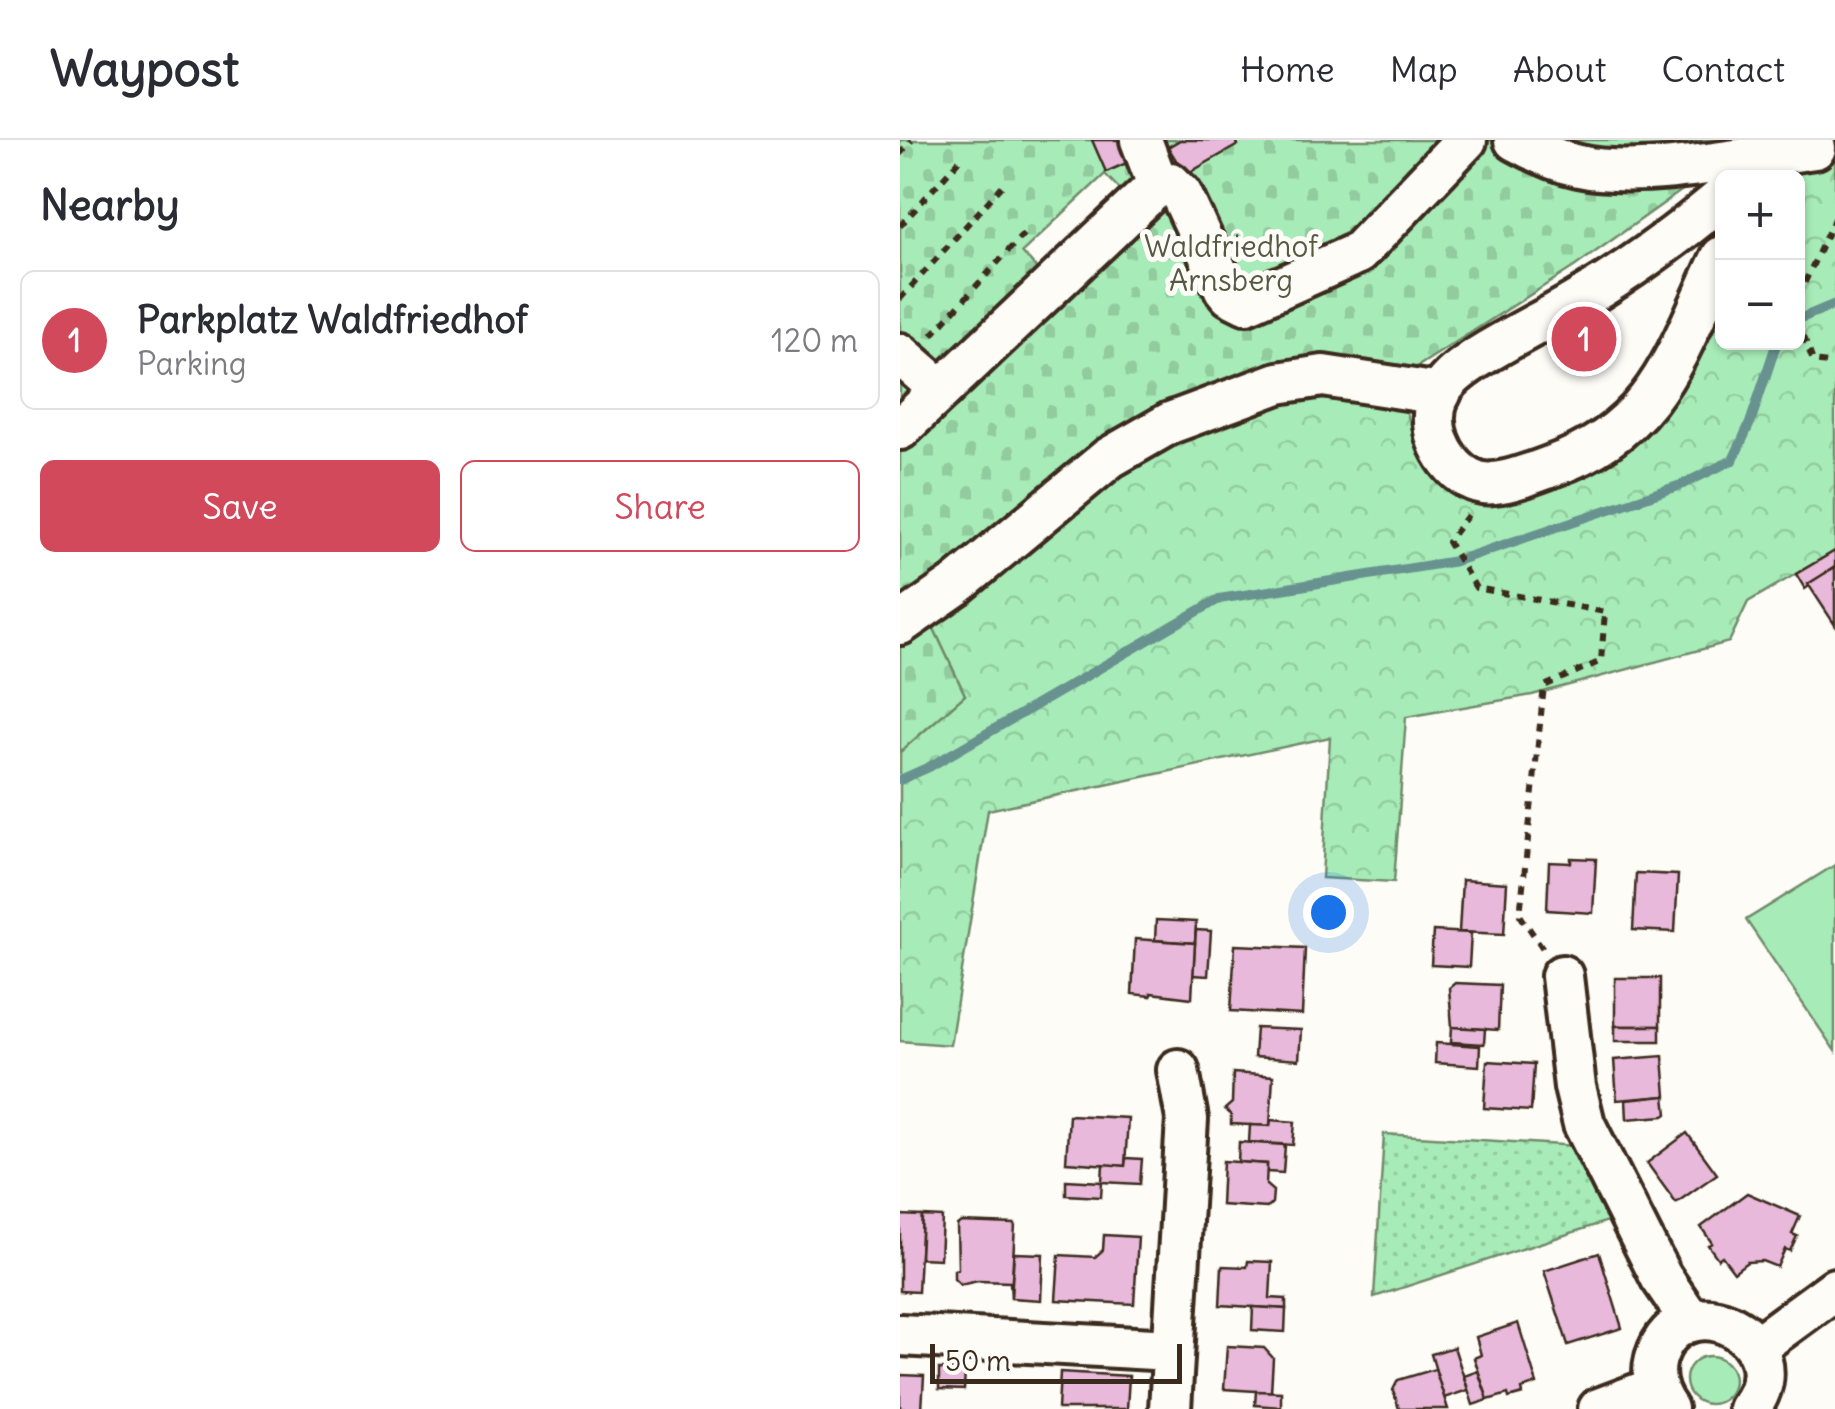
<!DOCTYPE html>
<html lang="en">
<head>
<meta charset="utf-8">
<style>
	:root { --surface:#fff; --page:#f7f7f7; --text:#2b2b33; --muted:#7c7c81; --line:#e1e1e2; --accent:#d1495b }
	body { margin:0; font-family:Delius,sans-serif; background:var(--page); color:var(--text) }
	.controls { position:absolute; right:30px; top:30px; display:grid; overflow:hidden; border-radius:15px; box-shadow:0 2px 8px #0004 }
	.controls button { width:90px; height:90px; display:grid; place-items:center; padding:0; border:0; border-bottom:2px solid var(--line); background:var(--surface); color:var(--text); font:50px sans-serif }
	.scale { position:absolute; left:30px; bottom:25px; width:252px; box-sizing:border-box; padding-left:10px; border:5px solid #3b2a1e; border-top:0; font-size:28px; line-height:35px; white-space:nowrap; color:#3b2a1e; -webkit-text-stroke:8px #fdfcf7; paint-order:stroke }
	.you { position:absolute; left:428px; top:772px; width:35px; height:35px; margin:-25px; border:8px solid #fff; border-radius:50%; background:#1a73e8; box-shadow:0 0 0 15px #1a73e833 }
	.badge { display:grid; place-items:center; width:65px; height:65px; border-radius:50%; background:var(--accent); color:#fff; font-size:32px; font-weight:700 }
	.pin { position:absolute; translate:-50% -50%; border:5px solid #fff; box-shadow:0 2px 10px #0006 }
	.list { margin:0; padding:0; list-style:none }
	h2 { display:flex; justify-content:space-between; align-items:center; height:130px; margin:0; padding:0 40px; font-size:42px }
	h2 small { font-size:32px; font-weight:400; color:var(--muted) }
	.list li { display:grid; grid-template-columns:65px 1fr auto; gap:30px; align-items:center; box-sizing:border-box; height:140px; margin:0 20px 20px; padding:0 20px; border:2px solid var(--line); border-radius:15px }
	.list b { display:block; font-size:38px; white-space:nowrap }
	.list p { margin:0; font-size:32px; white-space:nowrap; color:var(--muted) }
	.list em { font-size:32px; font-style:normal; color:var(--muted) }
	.actions { display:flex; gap:20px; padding:30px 40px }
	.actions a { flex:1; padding:22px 0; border:2px solid var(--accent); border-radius:15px; text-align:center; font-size:35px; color:var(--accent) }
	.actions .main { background:var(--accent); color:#fff }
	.map { position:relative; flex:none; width:935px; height:1269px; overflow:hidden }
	header { display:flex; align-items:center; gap:60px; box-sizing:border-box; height:140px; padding:0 50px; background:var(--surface); border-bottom:2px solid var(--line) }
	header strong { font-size:48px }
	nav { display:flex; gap:55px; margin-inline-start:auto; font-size:35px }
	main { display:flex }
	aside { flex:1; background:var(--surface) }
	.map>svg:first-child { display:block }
	.grass { fill:#a7ecb8; stroke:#718b6b; stroke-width:2.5 }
	.forest { fill:url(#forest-crowns); stroke:#718b6b; stroke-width:2.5 }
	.cemetery { fill:url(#cemetery-stones); stroke:#718b6b; stroke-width:2.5; fill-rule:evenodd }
	.park { fill:url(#park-dots); stroke:#718b6b; stroke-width:2.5 }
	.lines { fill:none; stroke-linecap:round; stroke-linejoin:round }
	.stream { stroke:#67928f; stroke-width:10 }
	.building { fill:#e8b9da; stroke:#3b2a1e; stroke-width:2.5 }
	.minor-casing { stroke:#3b2a1e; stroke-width:48 }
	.path { stroke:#3b2a1e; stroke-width:6; stroke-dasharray:8 8; stroke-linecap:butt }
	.minor { stroke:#fdfcf7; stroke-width:40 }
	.labels { text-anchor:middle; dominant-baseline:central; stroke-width:10; stroke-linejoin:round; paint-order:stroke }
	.park-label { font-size:30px; fill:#565a44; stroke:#fdfcf7 }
</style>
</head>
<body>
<header>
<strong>Waypost</strong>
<nav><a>Home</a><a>Map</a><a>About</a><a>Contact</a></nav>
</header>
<main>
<aside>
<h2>Nearby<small></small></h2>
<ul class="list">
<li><span class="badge">1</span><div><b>Parkplatz Waldfriedhof</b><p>Parking</p></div><em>120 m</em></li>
</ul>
<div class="actions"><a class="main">Save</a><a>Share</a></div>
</aside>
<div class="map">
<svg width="935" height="1269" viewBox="0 0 935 1269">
	<defs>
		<pattern id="forest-crowns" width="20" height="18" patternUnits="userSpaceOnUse" patternTransform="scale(2.5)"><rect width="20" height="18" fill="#a7ecb8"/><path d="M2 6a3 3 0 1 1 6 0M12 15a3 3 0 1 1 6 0" fill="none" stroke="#91cb9e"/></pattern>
		<pattern id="cemetery-stones" width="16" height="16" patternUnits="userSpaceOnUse" patternTransform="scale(2.5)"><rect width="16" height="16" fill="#a7ecb8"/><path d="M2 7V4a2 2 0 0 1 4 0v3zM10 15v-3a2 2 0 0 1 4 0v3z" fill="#91cb9e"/></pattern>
		<pattern id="park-dots" width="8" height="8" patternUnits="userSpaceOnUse" patternTransform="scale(2.5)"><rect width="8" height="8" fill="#a7ecb8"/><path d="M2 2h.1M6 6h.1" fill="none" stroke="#91cb9e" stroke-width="1.8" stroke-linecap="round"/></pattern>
	</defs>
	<rect width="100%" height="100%" fill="#fdfcf7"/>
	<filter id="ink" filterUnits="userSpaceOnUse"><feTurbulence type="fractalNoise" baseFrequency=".01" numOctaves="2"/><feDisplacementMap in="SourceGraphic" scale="20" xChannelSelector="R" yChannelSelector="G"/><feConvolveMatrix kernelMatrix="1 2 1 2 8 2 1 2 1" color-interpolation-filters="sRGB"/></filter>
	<g filter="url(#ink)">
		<g class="grass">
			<path d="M935,725V911L846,780Z"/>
			<circle cx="810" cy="1240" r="24"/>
		</g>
		<path class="forest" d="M844,0H935V411L848,462L829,502L632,555L506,577L494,742L422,738L430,597L88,670L50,905L0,901V612L65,555L21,461L187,322L412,226L501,257C512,284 519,320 539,341C564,367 593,364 625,356C656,348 690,338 717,319C763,286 807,215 822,161V202H898V38L885,37L887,32Z"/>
		<path class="cemetery" d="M0,0H844L795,41L674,127L504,235L296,262L21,461L65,555L0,612ZM205,34L227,57L143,136L122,112Z"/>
		<path class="park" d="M484,994L678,1006L714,1079L474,1157Z"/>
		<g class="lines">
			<g class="stream">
				<path d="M899,179L935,164"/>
				<path d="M0,640L29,627L319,459L556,421L781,345L833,320L850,283L877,202"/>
			</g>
		</g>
		<g class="building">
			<path d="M192,0H231L238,18L206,32Z"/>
			<path d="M280,0H336L338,5L285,35L268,7Z"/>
			<path d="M935,411V427L905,449L896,434Z"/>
			<path d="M935,427V485L908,444Z"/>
			<path d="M671,718L696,719L693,773L647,770L649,722L671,723Z"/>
			<path d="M736,733L778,735L775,792L733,790Z"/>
			<path d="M562,740L607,743L604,794L559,792Z"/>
			<path d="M256,780L296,782L295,803L255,800Z"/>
			<path d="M296,790L311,791L308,836L293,835Z"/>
			<path d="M533,791L571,793L569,827L531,825Z"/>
			<path d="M235,799L295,803L292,858L251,853V856L232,854Z"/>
			<path d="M335,805L405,808L402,875L331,871Z"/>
			<rect x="715" y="838" width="45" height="48"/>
			<path d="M555,843L600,845L598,890L552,887L549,848Z"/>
			<rect x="715" y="886" width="45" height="15"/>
			<path d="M552,887L585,889L584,904L551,902Z"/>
			<path d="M356,888L401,890L399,920L354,917Z"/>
			<path d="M536,903L580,906L579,926L535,923Z"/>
			<path d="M763,916L766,956L717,960L714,920Z"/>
			<path d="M587,921L634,924L631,971L584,968Z"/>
			<path d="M333,933L373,936L370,986L331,984V975L325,969L332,963Z"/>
			<path d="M765,956L767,974L764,976L727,979L726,960Z"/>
			<path d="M169,975L228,978L225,1026L166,1022Z"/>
			<path d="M371,980L395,982L393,1005L349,1002L350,985L370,986Z"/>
			<path d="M787,993L817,1034L776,1063L747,1023Z"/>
			<path d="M339,1002L385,1005L383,1033L367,1032V1024L338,1022Z"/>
			<path d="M226,1018L242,1019L240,1044L202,1042L203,1024L225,1026Z"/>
			<path d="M323,1021L367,1024L366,1045L373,1051L372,1063L367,1068L321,1065Z"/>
			<path d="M166,1040L202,1042L201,1057L166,1055Z"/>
			<path d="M847,1053L900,1076L892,1094L897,1096L890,1111L885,1109L877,1127L862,1121L847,1122L834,1132L822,1116L818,1119L808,1105L812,1103L801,1087Z"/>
			<path d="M0,1075L22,1076L18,1152L0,1151Z"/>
			<path d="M22,1076L42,1077L40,1119L20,1118Z"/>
			<path d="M61,1082L115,1084L111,1158L110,1142L78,1141L60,1145L54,1139V1130L58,1129L57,1085Z"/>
			<path d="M204,1095L238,1097L234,1164L156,1160L159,1115L195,1117L203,1110Z"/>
			<path d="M114,1113L143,1114L141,1160L111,1158Z"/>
			<path d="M699,1113L722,1188L668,1205L644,1131Z"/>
			<path d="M348,1121L372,1122L370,1158L386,1159V1169L320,1165L322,1126L347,1127Z"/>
			<path d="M353,1167L386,1169L385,1192L352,1190Z"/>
			<path d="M618,1183L637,1244L622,1249L623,1254L609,1258L608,1254L588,1260L574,1218L581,1215L576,1197Z"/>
			<path d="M327,1206L364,1208L373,1218L371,1252L324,1249Z"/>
			<path d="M554,1207L568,1250L544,1258L531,1214Z"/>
			<path d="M39,1229L65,1230L64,1250L39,1249Z"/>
			<path d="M535,1229L548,1269H499L493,1250L498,1240Z"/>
			<path d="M578,1231L588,1260L573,1265L564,1236Z"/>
			<path d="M160,1232L229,1236L227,1269H158Z"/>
			<path d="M0,1235L24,1236L22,1269H0Z"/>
			<path d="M356,1251L381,1252V1267L355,1265Z"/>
		</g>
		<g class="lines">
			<defs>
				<g id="minor">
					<path d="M241,0L258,45L270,43L281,54L325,149L330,155L346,163L458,113L566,0"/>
					<path d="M615,0C635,11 656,21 679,26C741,40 850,17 915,8"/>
					<path d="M822,58C775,97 728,132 674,163C641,183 577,213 551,238C527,261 530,296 549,321C559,334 576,346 594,343C613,341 633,333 652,326C759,289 777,210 822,117"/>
					<path d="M0,214L40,249"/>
					<path d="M0,289L258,45"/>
					<path d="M0,484L56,445L209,318L270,283L378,243L423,236L540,254"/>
					<path d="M662,836L675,947L684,984L761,1137L791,1181"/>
					<path d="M0,1195L271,1210"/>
					<path d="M856,1207L935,1149"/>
					<path d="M270,1269L287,979L278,930"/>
					<path d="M699,1269L755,1248"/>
					<path d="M767,1269C756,1254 751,1237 756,1218C781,1137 903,1198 849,1269"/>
				</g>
			</defs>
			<use href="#minor" class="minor-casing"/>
			<g class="path">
				<path d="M0,14L12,0"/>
				<path d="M0,86L62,17"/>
				<path d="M898,157L935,77"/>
				<path d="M0,159L103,45"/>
				<path d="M898,181L913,221L935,224"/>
				<path d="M32,195L128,89"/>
				<path d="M568,375L548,402L576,448L705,472L701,521L644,546L620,775L644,810"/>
			</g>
			<use href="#minor" class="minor"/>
		</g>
	</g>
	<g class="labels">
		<g class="park-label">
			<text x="331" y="106">Waldfriedhof<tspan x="331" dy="34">Arnsberg</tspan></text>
		</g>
	</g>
</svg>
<div class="controls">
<button>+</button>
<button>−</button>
</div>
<div class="scale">50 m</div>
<div class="you"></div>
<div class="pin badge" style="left:684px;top:199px">1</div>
</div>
</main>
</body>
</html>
